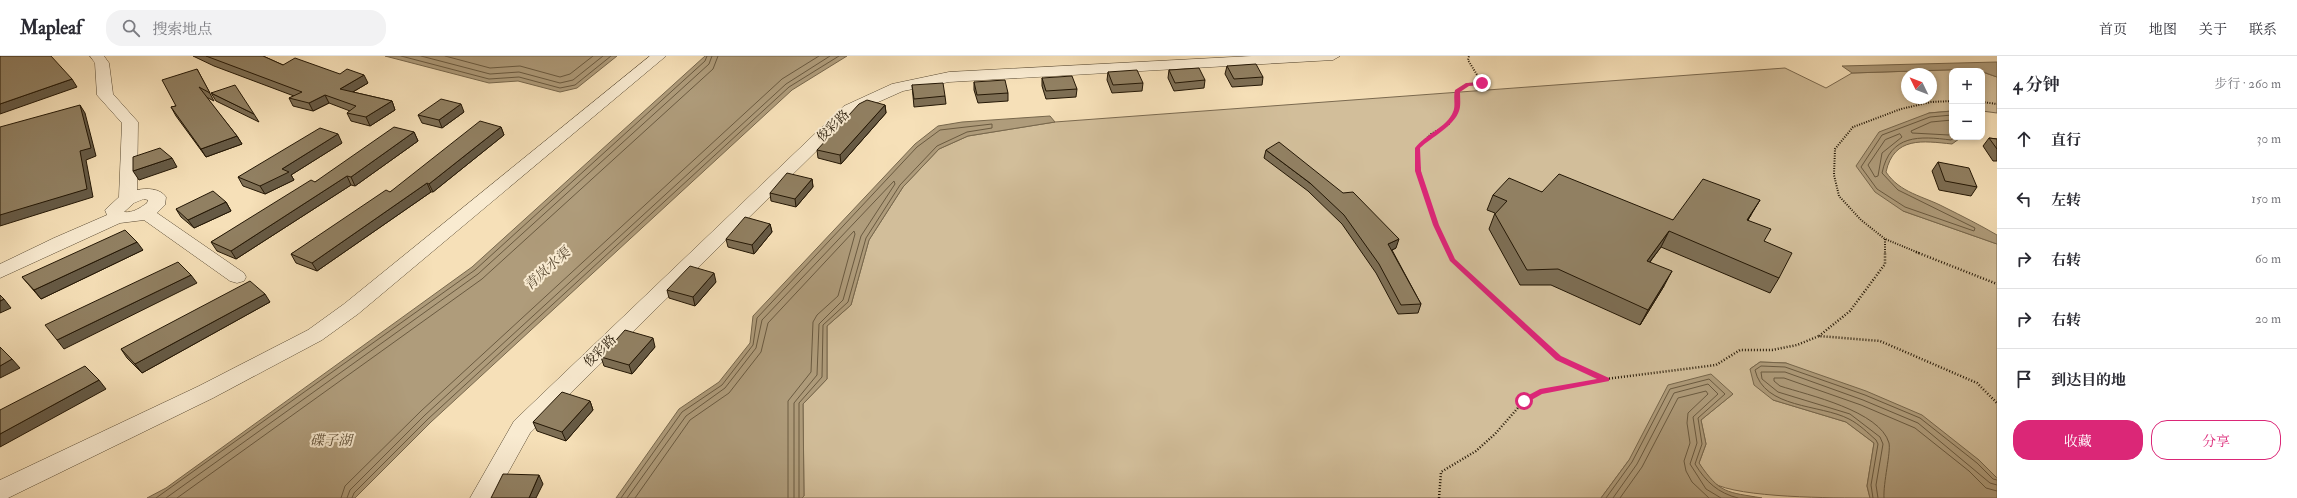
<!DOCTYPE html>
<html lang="zh">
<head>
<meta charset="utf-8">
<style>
	:root { --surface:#fff; --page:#f2f2f3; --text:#2b2b33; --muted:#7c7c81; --line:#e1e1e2; --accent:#db2777 }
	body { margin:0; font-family:"IM FELL Double Pica","Noto Serif SC",serif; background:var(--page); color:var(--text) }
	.controls { position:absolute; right:12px; top:12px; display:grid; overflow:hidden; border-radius:8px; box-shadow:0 2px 6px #0003 }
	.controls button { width:36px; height:36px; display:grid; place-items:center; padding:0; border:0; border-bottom:1px solid var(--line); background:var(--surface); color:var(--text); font:20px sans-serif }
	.compass { position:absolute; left:1901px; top:12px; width:36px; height:36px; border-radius:50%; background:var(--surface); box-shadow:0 2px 6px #0003; rotate:313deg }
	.stop { position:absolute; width:12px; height:12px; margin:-9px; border:3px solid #db2777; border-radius:50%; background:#fff }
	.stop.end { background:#db2777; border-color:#fff; box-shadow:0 1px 4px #0008 }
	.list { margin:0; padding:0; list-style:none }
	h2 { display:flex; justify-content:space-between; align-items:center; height:52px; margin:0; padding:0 16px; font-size:17px }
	h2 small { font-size:13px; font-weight:400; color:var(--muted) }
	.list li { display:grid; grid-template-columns:26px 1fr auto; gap:12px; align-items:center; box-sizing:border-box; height:60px; padding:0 16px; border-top:1px solid var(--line) }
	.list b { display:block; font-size:15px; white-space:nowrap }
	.list em { font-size:13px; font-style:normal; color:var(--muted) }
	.actions { display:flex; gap:8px; padding:12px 16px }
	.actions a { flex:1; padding:9px 0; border:1px solid var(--accent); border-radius:16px; text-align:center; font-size:14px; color:var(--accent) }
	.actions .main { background:var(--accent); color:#fff }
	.icon { flex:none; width:22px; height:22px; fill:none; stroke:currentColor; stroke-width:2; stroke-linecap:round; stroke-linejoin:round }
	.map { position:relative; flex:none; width:1997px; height:442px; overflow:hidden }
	header { display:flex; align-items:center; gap:24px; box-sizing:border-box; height:56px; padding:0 20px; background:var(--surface); border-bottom:1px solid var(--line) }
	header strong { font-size:19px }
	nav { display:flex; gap:22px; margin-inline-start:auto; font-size:14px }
	.search { width:280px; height:36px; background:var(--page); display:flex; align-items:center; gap:10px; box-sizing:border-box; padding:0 14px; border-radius:16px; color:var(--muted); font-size:15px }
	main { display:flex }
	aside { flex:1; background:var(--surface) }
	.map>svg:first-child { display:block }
	.green { fill:#d2be9a; stroke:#7b6a50; fill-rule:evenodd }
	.water { fill:#af9c7b; stroke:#77674c }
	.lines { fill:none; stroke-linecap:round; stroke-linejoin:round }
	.shore { stroke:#6a5a40; stroke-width:1 }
	.minor-casing { stroke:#584932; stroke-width:1 }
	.path-far1 { stroke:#241705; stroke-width:2; stroke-dasharray:1 1.5; stroke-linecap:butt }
	.path { stroke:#241705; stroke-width:2.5; stroke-dasharray:1 2; stroke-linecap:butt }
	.minor { fill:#f9ebd1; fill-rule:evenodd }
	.wall { fill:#7d6e54; stroke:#241705 }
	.shaded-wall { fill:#665a45; stroke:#241705 }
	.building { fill:#918062; stroke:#241705 }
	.route { fill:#db2777 }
	.labels { text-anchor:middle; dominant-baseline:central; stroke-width:4; stroke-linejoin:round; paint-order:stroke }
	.street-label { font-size:13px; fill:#241705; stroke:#f9ebd1 }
	.water-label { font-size:14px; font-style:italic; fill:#5c4c34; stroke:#f9ebd1 }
</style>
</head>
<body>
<header>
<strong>Mapleaf</strong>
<div class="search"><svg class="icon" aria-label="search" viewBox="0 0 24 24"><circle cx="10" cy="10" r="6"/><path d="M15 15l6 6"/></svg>搜索地点</div>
<nav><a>首页</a><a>地图</a><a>关于</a><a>联系</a></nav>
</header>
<main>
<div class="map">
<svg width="1997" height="442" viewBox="0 0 1997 442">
	<rect width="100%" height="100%" fill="#f6e0b8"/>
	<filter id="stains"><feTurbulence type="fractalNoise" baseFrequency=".005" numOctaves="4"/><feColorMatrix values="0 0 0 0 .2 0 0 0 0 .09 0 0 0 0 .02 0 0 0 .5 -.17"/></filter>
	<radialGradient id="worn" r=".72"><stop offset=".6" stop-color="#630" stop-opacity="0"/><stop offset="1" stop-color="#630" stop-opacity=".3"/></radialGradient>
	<g class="green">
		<path d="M1785,12L1826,32L1852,17L1975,13L1980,15H1952V55L1929,57L1866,95L1903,155L1997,188V422L1979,404L1786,307L1760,306L1750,313L1773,344L1846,366L1874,387L1867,430L1870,442C1834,442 1739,442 1713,427C1707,422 1703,413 1699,407L1706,388L1701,364L1733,338L1629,404L1601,442H802L804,440L803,348L827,323V270L851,249L869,184L903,131L939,93L968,80L1055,66ZM1907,18H1931V42H1907Z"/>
		<path d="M1982,16L1997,21V57L1982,55Z"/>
	</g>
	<g class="water">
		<path d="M385,0H617L577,32L560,36L518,25L489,27Z"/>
		<path d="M705,0H847L792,34L431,366L355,442H147L166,432L472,211Z"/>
		<path d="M1997,6V21L1975,13L1852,17L1842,10Z"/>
		<path d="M1952,55V81H1958L1959,83L1952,88C1923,85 1894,80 1886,116C1900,137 1923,140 1944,151C1962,160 1980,169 1997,179V188L1903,155L1875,136L1856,110L1879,76L1929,57Z"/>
		<path d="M1050,60L1055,66L968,80L939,93L903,131L869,184L851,249L827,270V323L803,348L804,440L802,442H616L679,353L719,326L750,287L753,260L915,88L938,70L962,66Z"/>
		<path d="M1760,306L1786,307L1866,335L1922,359L1979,404L1997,422V442H1870L1867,430L1874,387L1846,366L1773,344L1754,329L1750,313Z"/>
		<path d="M1711,318L1733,338L1701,364L1706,388L1699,407C1720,438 1727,436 1762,442H1601L1629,404L1668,329Z"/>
	</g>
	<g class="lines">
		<g class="shore">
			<path d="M401,0L489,23L519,21L560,32L575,29L611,0"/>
			<path d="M421,0L490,18L519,16L560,27L573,24L603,0"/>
			<path d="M445,0L490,12L520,10L560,21L570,18L593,0"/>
			<path d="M1952,59L1930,61L1882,79L1861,111L1877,133L1905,151L1974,175L1975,172L1898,134L1882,117C1890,78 1920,80 1951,84L1955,81"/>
			<path d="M1952,64L1931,66L1911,75L1912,77L1949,79L1952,75"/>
			<path d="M1900,78L1902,81L1882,97L1878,120L1875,121L1868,109L1885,84Z"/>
			<path d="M156,442L475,214L705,5L707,0"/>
			<path d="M166,442L478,218L709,8L712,0"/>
			<path d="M177,442L482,223L713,13L718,0"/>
			<path d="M341,442L345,430L421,355L782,23L819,0"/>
			<path d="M347,442L350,434L425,359L786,28L830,0"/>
			<path d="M352,442L354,437L428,363L789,31L839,0"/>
			<path d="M621,442L682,356L722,329L753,289L757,262L917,91L940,74L992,68V72L967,76L937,90L900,129L866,182L848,246L823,269L822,321L799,347V442"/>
			<path d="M627,442L686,360L725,332L756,292L762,264L894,125L895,128L861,180L843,244L819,268L817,319L794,347V442"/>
			<path d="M635,442L690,364L729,337L761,296L768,267L854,175L855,178L838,240L817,259L813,266L811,316L788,345V442"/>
			<path d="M1606,442L1632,406L1670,333L1709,323L1725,338L1698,362L1702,388L1695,408C1706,426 1718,437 1738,442"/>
			<path d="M1613,442L1637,408L1674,337L1708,328L1718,338L1693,361L1697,387L1690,408L1706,433L1721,442"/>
			<path d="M1620,442L1642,411L1678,342L1706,335L1708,338L1688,357L1687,367L1690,387L1684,405L1686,415L1692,426L1709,442"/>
			<path d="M1873,442L1871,429L1878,388L1876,384C1868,377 1859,368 1849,363C1820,348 1764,353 1755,314L1761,310L1785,311L1865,339L1920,362L1977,407L1993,423L1997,424"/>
			<path d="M1878,442L1876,429L1883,388L1880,381L1850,358L1778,336L1762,323L1761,316H1785L1863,344L1918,367L1990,427L1997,429"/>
			<path d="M1884,442C1883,427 1891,396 1889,387C1880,355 1808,339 1780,330L1774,325V322H1784L1861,349L1915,372L1969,415L1986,432L1997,435"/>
		</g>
		<defs>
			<g id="minor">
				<path d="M90,0H104L109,7L113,38L138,66L137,134C146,132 160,132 166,141L165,149L157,157L244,217L246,221L244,225L237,227L230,225L144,164L120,167L0,222V208L54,182L107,159L105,154L119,141L122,67L97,39L95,7ZM144,143L148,144L147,147C140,152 133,157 124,156L134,147Z"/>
				<path d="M650,0H666L358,258L322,284L213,342L8,442H0V424L199,330L308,274L344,248Z"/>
				<path d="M1252,0H1340L1333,4L949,26L903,35L856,56L530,377L494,442H470L514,365L844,50L892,28L949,16Z"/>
			</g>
		</defs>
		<use href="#minor" class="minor-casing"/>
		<g class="path-far1">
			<path d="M1982,46L1997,48"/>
			<path d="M1885,183V197"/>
			<path d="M1449,197C1433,163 1419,129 1417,92L1431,78L1449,68L1457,55V36L1468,28L1482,27L1468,4L1469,0"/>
			<path d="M1919,197L1885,183L1861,164L1839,140L1834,119L1835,93L1853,71L1901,53L1931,46L1952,45"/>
		</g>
		<g class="path">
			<path d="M1449,196L1453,204L1558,302L1606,323"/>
			<path d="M1916,196L1997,228"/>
			<path d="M1819,280L1850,255L1885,208V196"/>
			<path d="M1439,442L1441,416L1476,395L1495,378L1524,345L1540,336L1606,323L1716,309L1740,294H1772L1797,289L1819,280L1880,285L1977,327L1997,347"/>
		</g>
		<use href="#minor" class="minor"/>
	</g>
	<g class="wall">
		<path d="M193,0H263L283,9L368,27L353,36L392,45L395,54L370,70L351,65L347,57L350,55L329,47L313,55L293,50L289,42L294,40L214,10Z"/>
		<path d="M1227,10L1263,21L1262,29L1232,31L1225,18Z"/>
		<path d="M197,13L214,45L206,41L237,80L242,88L206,101L176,60L171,51L176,50Z"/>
		<path d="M1169,14L1205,24L1204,32L1174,35L1168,22Z"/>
		<path d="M1108,16L1143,27L1142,35L1112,37L1107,24Z"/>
		<path d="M1042,22L1077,33L1076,41L1046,43L1042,30Z"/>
		<path d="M974,26L1008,37V45L978,47L974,34Z"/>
		<path d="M912,29L945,40L946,48L914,51Z"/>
		<path d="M211,37L254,58L259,66L216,45Z"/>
		<path d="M885,49L886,57L841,108L818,102L817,94Z"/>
		<path d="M464,56L442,72L422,67L418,59Z"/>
		<path d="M501,71L504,79L433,136H431L317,215L296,207L291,198L390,136Z"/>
		<path d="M414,76L418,85L355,130L351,129L236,203L217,195L211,186L315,126Z"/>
		<path d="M1989,82L1997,83V105H1993L1983,90Z"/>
		<path d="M342,87L291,119L294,124L265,138L243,130L238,121Z"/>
		<path d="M1266,94L1396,192L1392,194L1421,248L1418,257L1398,258L1376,217L1342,168L1308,135L1264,102Z"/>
		<path d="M1938,106L1977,131L1971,140L1939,134L1932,115Z"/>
		<path d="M812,123L813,131L796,151L771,145L770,137Z"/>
		<path d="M1542,136L1673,164L1751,159L1748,164L1764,185L1779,222L1770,237L1661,191L1650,206L1664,230L1640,269L1551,229H1520L1489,173L1495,157L1487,154L1493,139Z"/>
		<path d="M226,146L231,155L194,172L181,161L176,153Z"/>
		<path d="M770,168L772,176L754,198L728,191L726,183Z"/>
		<path d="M143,194L41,243L22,221Z"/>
		<path d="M716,226L695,250L669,242L667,234Z"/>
		<path d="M270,246L142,317L127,302L121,293Z"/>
		<path d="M655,291L632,318L604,310L601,301Z"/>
		<path d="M590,345L593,354L566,385L537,375L533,366Z"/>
	</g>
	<g class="shaded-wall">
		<path d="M364,19L368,27L344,41L340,33Z"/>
		<path d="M72,23L77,31L0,58V48Z"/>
		<path d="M325,39L329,47L313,55L309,47Z"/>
		<path d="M392,45L395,54L370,70L366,61Z"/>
		<path d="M461,48L464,56L442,72L439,64Z"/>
		<path d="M80,49L85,57L96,100L86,104L93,141L0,170V159L80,95Z"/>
		<path d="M885,49L886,57L841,108L840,99Z"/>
		<path d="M501,71L504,79L433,136L429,128Z"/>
		<path d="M414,76L418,85L355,130L351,121Z"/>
		<path d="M338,78L342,87L291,119L294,124L265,138L260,130L282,113Z"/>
		<path d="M237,80L242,88L206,101L201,93Z"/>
		<path d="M172,102L177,111L139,124L133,115Z"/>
		<path d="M347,120L351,129L236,203L231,195Z"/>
		<path d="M812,123L813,131L796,151L795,143Z"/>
		<path d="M427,127L431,136L317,215L312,207Z"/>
		<path d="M1760,144L1751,159L1738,179L1747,164Z"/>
		<path d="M226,146L231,155L194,172L188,164Z"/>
		<path d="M770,168L772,176L754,198L752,189Z"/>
		<path d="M1669,175L1661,191L1639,220L1647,205Z"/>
		<path d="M1399,183L1396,192L1386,197L1388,188Z"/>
		<path d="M137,186L143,194L41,243L34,234Z"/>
		<path d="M1672,215L1664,230L1640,269L1648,254Z"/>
		<path d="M714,217L716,226L695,250L693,241Z"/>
		<path d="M191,219L197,227L64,293L57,284Z"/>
		<path d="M265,238L270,246L142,317L135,308Z"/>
		<path d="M4,243L11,252L0,257V245Z"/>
		<path d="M653,282L655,291L632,318L629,309Z"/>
		<path d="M12,303L20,312L0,322V310Z"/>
		<path d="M99,324L106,333L0,391V378Z"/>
		<path d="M590,345L593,354L566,385L562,376Z"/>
		<path d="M539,419L543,428L536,442H529Z"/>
	</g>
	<g class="building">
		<path d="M0,0H51L72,23L0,48Z"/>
		<path d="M206,0H263L283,9L295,2L340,18L347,13L364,19L340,33L392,45L366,61L347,57L356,50L325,39L309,47L289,42L302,36Z"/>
		<path d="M1256,8L1263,21L1234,23L1227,10Z"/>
		<path d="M1199,12L1205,24L1175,27L1169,14Z"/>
		<path d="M197,13L210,37L199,31L237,80L201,93L171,51L176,50L162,24Z"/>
		<path d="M1137,14L1143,27L1113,29L1108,16Z"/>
		<path d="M1072,20L1077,33L1046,35L1042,22Z"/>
		<path d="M1005,24L1008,37L977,39L974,26Z"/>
		<path d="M943,27L945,40L914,43L912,29Z"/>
		<path d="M235,29L254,58L211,37Z"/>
		<path d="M441,43L461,48L439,64L418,59Z"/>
		<path d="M867,44L885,49L840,99L817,94L859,48Z"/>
		<path d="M80,49L91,92L80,95L87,133L0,159V71Z"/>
		<path d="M480,65L501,71L429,128L427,127L312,207L291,198L386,134L390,136Z"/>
		<path d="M394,71L414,76L351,121L347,120L231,195L211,186L311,124L315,126Z"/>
		<path d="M320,72L338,78L282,113L289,116L260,130L238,121Z"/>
		<path d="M1989,82L1997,83V93Z"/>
		<path d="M1279,86L1343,137L1353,136L1399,183L1388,188L1421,248L1401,249L1379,208L1344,159L1310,127L1266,94Z"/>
		<path d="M160,92L172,102L133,115V101Z"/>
		<path d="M1938,106L1969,112L1977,131L1945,125Z"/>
		<path d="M787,117L812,123L795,143L770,137Z"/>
		<path d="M1559,118L1673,164L1703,123L1760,144L1747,164L1771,173L1764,185L1792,197L1779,222L1669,175L1647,205L1672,215L1648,254L1558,213L1527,214L1495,158L1507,145L1493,139L1509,122L1542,136Z"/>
		<path d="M213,135L226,146L188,164L176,153Z"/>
		<path d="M745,161L770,168L752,189L726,183Z"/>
		<path d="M125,174L137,186L34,234L22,221Z"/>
		<path d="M178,206L191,219L57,284L45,269Z"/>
		<path d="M690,210L714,217L693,241L667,234Z"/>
		<path d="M250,225L265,238L135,308L121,293Z"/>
		<path d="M0,239L4,243L0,245Z"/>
		<path d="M625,274L653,282L629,309L601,301Z"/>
		<path d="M0,291L12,303L0,310Z"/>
		<path d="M85,310L99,324L0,378V354Z"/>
		<path d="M562,336L590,345L562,376L533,366Z"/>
		<path d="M503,418L539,419L529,442H491Z"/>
	</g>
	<path class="route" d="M1484,26L1482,29L1469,30L1460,36C1460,42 1461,50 1459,55C1454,70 1432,81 1420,92L1421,115L1439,169L1455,203L1561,300L1609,322V325L1542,338L1526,347H1521V343L1540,333L1597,323L1556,304L1450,205L1433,169L1415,115V92C1426,78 1447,71 1453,56C1456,50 1453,41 1455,34L1466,27Z"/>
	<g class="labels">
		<g class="street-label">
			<text transform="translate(833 70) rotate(-44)">俊彩路</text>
			<text transform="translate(600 295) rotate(-44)">俊彩路</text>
		</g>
		<g class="water-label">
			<text transform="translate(547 213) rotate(-42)">青岚水渠</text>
			<text x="331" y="384">碟子湖</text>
		</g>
	</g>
	<rect width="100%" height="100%" filter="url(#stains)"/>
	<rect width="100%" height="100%" fill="url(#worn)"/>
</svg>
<div class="controls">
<button>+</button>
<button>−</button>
</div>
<svg class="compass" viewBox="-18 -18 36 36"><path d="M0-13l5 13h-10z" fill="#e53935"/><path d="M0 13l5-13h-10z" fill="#7c7c81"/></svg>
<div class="stop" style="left:1524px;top:345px"></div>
<div class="stop end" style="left:1482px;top:27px"></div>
</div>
<aside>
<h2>4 分钟<small>步行 · 260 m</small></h2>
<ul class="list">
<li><svg class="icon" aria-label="ahead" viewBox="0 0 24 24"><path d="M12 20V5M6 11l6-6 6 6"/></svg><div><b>直行</b></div><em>30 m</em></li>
<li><svg class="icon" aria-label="left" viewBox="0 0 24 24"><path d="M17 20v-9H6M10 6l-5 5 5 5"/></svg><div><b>左转</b></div><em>150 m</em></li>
<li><svg class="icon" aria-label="right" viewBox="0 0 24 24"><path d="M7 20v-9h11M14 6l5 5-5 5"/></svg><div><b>右转</b></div><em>60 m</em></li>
<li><svg class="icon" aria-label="right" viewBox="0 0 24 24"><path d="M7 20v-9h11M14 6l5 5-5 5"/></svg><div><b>右转</b></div><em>20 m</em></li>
<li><svg class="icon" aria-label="arrive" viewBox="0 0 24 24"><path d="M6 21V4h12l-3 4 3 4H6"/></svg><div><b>到达目的地</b></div></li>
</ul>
<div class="actions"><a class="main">收藏</a><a>分享</a></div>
</aside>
</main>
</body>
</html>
